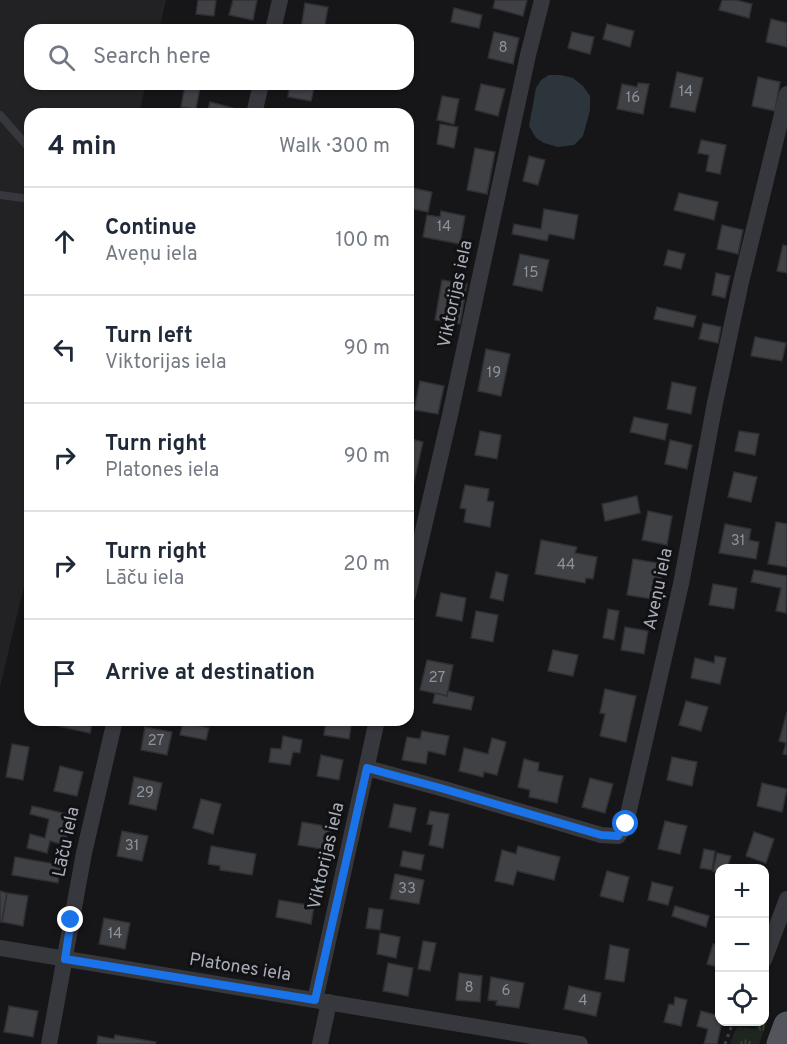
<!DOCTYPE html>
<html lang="en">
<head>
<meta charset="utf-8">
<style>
	:root { --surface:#fff; --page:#f6f6f7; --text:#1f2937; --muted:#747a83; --line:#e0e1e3 }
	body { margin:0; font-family:Overpass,sans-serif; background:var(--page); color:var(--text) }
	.controls { position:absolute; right:18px; bottom:18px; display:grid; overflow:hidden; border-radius:12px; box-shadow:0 2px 4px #0004 }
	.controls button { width:54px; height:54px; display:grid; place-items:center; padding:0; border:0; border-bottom:2px solid var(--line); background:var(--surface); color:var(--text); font:30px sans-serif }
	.stop { position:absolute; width:18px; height:18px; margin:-14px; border:4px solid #1a73e8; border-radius:50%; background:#fff }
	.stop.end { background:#1a73e8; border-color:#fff; box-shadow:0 2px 6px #0008 }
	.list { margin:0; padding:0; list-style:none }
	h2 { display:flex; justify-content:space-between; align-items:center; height:78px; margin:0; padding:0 24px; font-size:26px }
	h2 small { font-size:20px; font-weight:400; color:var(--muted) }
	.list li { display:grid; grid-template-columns:39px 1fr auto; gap:18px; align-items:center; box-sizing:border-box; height:108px; padding:0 24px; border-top:2px solid var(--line) }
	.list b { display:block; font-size:22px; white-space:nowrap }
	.list p { margin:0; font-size:20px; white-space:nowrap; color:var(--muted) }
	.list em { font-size:20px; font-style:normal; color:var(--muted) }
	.icon { flex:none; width:33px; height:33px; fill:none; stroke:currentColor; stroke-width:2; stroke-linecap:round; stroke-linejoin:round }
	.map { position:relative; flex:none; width:787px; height:1044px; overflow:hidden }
	.search { position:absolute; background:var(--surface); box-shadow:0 2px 4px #0004; left:24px; top:24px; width:390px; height:66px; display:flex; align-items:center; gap:15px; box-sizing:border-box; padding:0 21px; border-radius:18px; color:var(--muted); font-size:22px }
	.panel { position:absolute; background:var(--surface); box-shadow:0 2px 4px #0004; left:24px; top:108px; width:390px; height:618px; border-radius:18px }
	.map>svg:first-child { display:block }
	.built { fill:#222225 }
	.grass { fill:url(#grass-tufts) }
	.water { fill:#2c353c }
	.building { fill:#404145; stroke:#303034; stroke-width:1.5 }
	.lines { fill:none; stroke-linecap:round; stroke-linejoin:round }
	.path { stroke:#3d3f44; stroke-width:3; stroke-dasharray:3 4.5; stroke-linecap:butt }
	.lane { stroke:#37383d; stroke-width:8 }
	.street { stroke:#37383d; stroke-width:16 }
	.primary { stroke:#53555c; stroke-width:27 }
	.route { stroke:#1a73e8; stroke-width:8 }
	.labels { text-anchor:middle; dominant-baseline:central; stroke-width:6; stroke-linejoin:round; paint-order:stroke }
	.number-label { font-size:15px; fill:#8e929b }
	.street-label { font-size:18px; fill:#a8adb8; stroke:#111113 }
</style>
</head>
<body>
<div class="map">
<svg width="787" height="1044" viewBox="0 0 787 1044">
	<defs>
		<pattern id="grass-tufts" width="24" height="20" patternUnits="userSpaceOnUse" patternTransform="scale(1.5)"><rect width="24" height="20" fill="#1e261f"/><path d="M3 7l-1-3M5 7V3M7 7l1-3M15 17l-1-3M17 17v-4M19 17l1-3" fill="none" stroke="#3c433d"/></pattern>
	</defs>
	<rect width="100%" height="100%" fill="#161618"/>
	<path class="built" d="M0,0H166L159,30H30V84H146L139,114H30V561L0,687Z"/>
	<path class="grass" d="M768,1019L759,1044H730L735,1031L738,1027L755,1029L762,1022Z"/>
	<path class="water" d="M549,75H561L573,78L583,86L590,96V110L583,136L574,145L558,147L544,143L536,138L529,126L536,88L541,80Z"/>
	<g class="building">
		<path d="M198,0H216L214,16L196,14Z"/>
		<path d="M233,0H257L253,20L229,15Z"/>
		<path d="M495,0H527L523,16L493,8Z"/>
		<path d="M722,0H736L752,4L749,18L719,10Z"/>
		<path d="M305,3L328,7L324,30L301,29Z"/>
		<path d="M454,8L482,15L479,28L451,22Z"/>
		<path d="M771,19L787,23V47L766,42Z"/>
		<path d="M607,24L634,31L630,47L603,39Z"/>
		<path d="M494,32L519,38L513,64L488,58Z"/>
		<path d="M572,32L594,37L590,54L568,48Z"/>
		<path d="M677,72L703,78L695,112L670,107Z"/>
		<path d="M758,77L780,82L775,111L752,106Z"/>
		<path d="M638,83L649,84L643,114L617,109L622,84L637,87Z"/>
		<path d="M290,84H315L311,101L288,97Z"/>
		<path d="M481,84L505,89L498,116L475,110Z"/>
		<path d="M185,85L200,87L196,109L181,107Z"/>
		<path d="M442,96L459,99L454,124L437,120Z"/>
		<path d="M210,102L233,108L231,114H207Z"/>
		<path d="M440,124L458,127L454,148L437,144Z"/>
		<path d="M701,140L726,145L720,174L706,171L709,155L698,153Z"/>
		<path d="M475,148L495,152L487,194L467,190Z"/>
		<path d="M529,156L545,160L538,185L523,181Z"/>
		<path d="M408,187L432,192L428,212L408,208Z"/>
		<path d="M679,193L718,202L714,220L674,210Z"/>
		<path d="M544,209L578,215L574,239L549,234L547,241L512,234L514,224L541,229Z"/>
		<path d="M441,211L465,216L460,244L423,237L427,215L440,217Z"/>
		<path d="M722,225L743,230L738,254L717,249Z"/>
		<path d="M783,245L787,246V273L777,271Z"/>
		<path d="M668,250L685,254L681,269L664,265Z"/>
		<path d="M520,254L549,260L542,291L513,285Z"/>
		<path d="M716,273L730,276L725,298L712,295Z"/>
		<path d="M442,280L467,284L460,324L435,320Z"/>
		<path d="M657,307L696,316L693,327L654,319Z"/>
		<path d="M703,323L721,327L718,343L699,339Z"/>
		<path d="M755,337L786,343L782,361L751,356Z"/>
		<path d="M486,349L510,354L501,396L478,391Z"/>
		<path d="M420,381L444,386L438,414L414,410Z"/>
		<path d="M672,382L696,387L691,414L667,409Z"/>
		<path d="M634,417L668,424L665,440L630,432Z"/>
		<path d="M480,431L501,435L497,459L475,455Z"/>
		<path d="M739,431L759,434L755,455L735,451Z"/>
		<path d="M408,438L423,442L413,486L408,485Z"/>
		<path d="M670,440L692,445L687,469L665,464Z"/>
		<path d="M734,472L757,477L751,502L728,497Z"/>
		<path d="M465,485L489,489L487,501L494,502L490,527L464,522L466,509L460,508Z"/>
		<path d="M637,496L640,513L605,521L602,504Z"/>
		<path d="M648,511L672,516L667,545L642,540Z"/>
		<path d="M776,522L787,524V567L768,564Z"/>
		<path d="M725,524L751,529L749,540L759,542L756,559L719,553Z"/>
		<path d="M541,540L577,547L575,553L597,557L593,579L586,578L585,583L535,574Z"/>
		<path d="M633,559L664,564L658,600L627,595Z"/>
		<path d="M754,570L787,576L786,613L776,611L781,588L751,582Z"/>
		<path d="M496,572L508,575L503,601L490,598Z"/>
		<path d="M713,584L737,588L734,609L709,605Z"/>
		<path d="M441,593L466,598L462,621L436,616Z"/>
		<path d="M608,609L619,611L614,640L603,638Z"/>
		<path d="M476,611L498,615L493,642L471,638Z"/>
		<path d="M625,627L648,631L644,654L621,650Z"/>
		<path d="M553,650L578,655L573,676L548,671Z"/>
		<path d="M715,656L726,658L720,684L691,678L695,658L714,663Z"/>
		<path d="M427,660L453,665L447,696L420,690Z"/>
		<path d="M605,689L636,696L626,742L600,736L605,714L600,713Z"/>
		<path d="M448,691L474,697L471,710L433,703L435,693L447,696Z"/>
		<path d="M686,701L708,707L701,731L679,725Z"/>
		<path d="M787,712V755L783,754L786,743L779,741Z"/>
		<path d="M59,720H93L90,733L58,726Z"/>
		<path d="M326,720H352L349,739L324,735Z"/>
		<path d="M183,722L209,728L206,740L180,735Z"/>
		<path d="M145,727L172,732L167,755L141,750Z"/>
		<path d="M422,731L449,736L445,755L428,751L426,764L402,760L407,737L420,739Z"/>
		<path d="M283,736L302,740L300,753L293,752L290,765L269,762L271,748L281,749Z"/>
		<path d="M492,738L506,742L497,775L484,772L483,777L459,771L464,748L488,754Z"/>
		<path d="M12,744L29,747L23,780L6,777Z"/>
		<path d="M321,755L343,760L339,780L317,776Z"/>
		<path d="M672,757L697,762L692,786L667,780Z"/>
		<path d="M524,759L539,763L538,771L563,776L557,803L529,797L530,790L518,787Z"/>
		<path d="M60,766L83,772L77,796L54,791Z"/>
		<path d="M134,777L162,783L156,810L129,804Z"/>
		<path d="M590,778L613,784L605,813L582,807Z"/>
		<path d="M762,783L787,789L782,812L757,806Z"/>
		<path d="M201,799L221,804L213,834L193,828Z"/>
		<path d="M394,804L416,808L411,832L389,827Z"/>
		<path d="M32,806L72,815L65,845L50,841L47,853L27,848L30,834L45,838L49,819L30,814Z"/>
		<path d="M430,811L449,814L443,848L429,845L433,825L427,824Z"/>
		<path d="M665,821L687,826L680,854L658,849Z"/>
		<path d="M302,822L331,827L327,850L298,845Z"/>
		<path d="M122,831L148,836L142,861L117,856Z"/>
		<path d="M754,832L774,839L766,863L746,856Z"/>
		<path d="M211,846L256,854L252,875L220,870V866L208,864Z"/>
		<path d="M518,846L560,857L554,880L517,871L513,885L495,881L502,850L516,854Z"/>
		<path d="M704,849L715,851L712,870L700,868Z"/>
		<path d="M403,851L424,855L421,870L400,866Z"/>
		<path d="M717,853L731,856L727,868H720V873L713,871Z"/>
		<path d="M15,857L61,865L58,883L12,875Z"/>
		<path d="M607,871L629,877L623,902L600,896Z"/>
		<path d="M395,874L424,880L419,904L390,899Z"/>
		<path d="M652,882L673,887L668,905L648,900Z"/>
		<path d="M0,891L7,893L2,922H0Z"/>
		<path d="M7,893L28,896L23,926L2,922Z"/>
		<path d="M279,900L314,906L311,924L276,917Z"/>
		<path d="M675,906L709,916L706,927L672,916Z"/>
		<path d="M369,908L383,910L380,930L366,928Z"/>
		<path d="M104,918L130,923L125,949L99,944Z"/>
		<path d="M380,933L400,937L396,958L377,954Z"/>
		<path d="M423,941L436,943L430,971L418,969Z"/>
		<path d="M713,944L720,946V968L707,964Z"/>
		<path d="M610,945L629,949L624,982L605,979Z"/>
		<path d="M388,963L413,968L408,996L383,991Z"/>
		<path d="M459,973L482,976L480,1002L456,1000Z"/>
		<path d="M491,977L524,983L519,1008L496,1005L497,1001L488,1000Z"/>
		<path d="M569,986L601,993L596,1016L564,1009Z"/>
		<path d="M675,997L687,1000L681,1026L664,1022L669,1004L674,1005Z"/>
		<path d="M9,1006L38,1011L33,1037L4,1032Z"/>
		<path d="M701,1011L720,1016V1022H722L717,1044H704L708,1029L697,1026Z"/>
		<path d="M115,1035L156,1042L155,1044H97L98,1036L114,1039Z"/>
	</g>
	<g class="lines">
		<path class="path" d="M725,1044L733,1022"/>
		<g class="lane">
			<path d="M0,115L30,149"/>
			<path d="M0,195L30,199"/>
		</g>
		<g class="street">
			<path d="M273,30L280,0"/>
			<path d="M254,114L261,84"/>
			<path d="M408,595L450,415L528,55L542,0"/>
			<path d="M367,768L444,789L601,835L618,836L626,823L681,584L715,403L741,282L787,94"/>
			<path d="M0,948L580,1044"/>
			<path d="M764,960L787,899"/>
			<path d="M315,1000L377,720"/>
			<path d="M49,1044L84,853L115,720"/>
			<path d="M320,1044L329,1002"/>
		</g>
		<path class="primary" d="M780,1044L787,1025"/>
	</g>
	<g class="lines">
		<path class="route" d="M71,920L65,959L315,1000L367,768L444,789L601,835L618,836L626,824"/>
	</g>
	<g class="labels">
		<g class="number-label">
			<text x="503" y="48">8</text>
			<text x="686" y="92">14</text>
			<text x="633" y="98">16</text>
			<text x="444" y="227">14</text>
			<text x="531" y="273">15</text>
			<text x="494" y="373">19</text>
			<text x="738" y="541">31</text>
			<text x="566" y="565">44</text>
			<text x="437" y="678">27</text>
			<text x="156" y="741">27</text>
			<text x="145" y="793">29</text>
			<text x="132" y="846">31</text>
			<text x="407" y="889">33</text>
			<text x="115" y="934">14</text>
			<text x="469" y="988">8</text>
			<text x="506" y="991">6</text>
			<text x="583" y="1001">4</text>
		</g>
		<g class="street-label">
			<text transform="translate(456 294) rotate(-78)">Viktorijas iela</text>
			<text transform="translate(659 589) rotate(-78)">Aveņu iela</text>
			<text transform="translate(67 842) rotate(-78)">Lāču iela</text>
			<text transform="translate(327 856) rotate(-77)">Viktorijas iela</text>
			<text transform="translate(240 968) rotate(9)">Platones iela</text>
		</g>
	</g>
</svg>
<div class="controls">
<button>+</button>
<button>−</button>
<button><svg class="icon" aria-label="locate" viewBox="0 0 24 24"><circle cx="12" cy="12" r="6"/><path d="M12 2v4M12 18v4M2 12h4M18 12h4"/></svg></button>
</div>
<div class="stop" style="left:626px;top:824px"></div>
<div class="stop end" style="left:71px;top:920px"></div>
<div class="search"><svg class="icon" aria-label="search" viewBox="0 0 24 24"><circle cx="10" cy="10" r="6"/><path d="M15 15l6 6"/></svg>Search here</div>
<section class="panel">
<h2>4 min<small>Walk · 300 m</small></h2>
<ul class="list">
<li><svg class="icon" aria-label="ahead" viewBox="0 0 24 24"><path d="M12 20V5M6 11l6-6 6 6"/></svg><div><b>Continue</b><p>Aveņu iela</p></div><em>100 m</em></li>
<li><svg class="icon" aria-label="left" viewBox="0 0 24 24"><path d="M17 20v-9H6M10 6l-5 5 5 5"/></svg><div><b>Turn left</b><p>Viktorijas iela</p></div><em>90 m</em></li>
<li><svg class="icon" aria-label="right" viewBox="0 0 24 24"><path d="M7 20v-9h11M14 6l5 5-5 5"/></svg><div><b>Turn right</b><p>Platones iela</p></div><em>90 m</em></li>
<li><svg class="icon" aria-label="right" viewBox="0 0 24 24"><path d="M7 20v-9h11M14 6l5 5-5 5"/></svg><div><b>Turn right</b><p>Lāču iela</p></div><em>20 m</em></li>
<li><svg class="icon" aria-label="arrive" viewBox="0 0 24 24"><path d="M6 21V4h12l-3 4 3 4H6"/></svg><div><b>Arrive at destination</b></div></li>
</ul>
</section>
</div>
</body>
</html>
